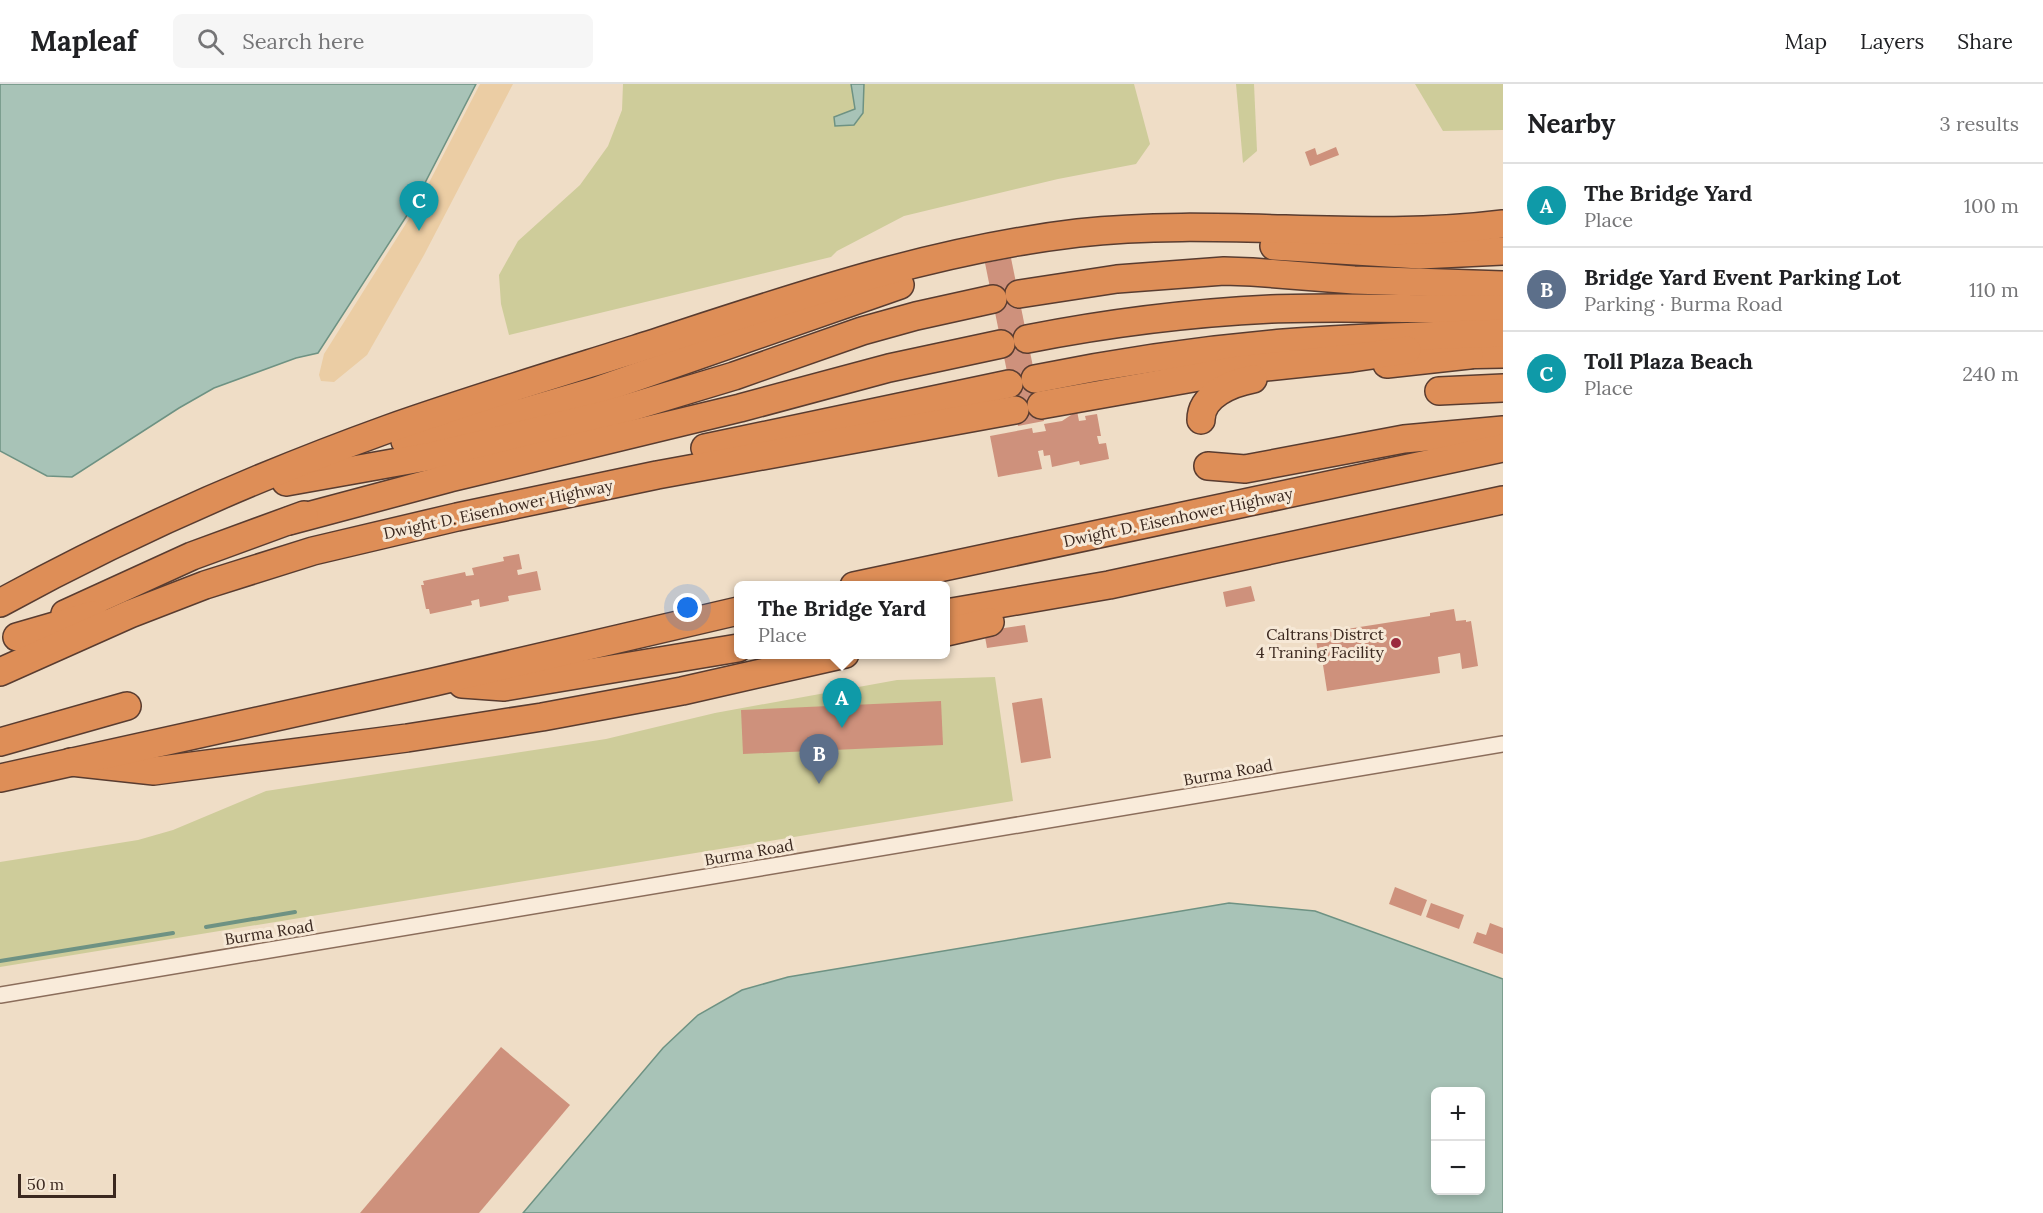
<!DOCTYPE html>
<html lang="en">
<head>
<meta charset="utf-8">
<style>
	:root { --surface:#fff; --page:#f6f6f6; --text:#202124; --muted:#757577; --line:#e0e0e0; --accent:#2563eb }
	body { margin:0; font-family:Lora,serif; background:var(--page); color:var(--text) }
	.controls { position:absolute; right:18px; bottom:18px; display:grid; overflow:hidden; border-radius:9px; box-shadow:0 3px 9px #0003 }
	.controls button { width:54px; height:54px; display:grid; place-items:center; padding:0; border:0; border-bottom:2px solid var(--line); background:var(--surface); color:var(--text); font:30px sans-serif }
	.scale { position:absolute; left:18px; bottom:15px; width:98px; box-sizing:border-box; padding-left:6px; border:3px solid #3b281f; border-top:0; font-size:16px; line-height:21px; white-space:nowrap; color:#3b281f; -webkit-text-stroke:4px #f6e8d6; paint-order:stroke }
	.you { position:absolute; left:688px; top:524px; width:21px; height:21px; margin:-15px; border:4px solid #fff; border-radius:50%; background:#1a73e8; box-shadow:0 0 0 9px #1a73e833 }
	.badge { display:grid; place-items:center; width:39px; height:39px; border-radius:50%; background:var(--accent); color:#fff; font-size:20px; font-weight:700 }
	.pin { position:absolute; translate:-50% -50px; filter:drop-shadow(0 2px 3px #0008) }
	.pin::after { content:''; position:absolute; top:32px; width:21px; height:18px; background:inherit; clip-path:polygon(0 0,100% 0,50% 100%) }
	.popup { position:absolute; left:734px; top:497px; width:216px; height:78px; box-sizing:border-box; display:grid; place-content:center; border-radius:9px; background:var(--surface); filter:drop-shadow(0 2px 4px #0005); font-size:20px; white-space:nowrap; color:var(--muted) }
	.popup b { font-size:22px; color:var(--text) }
	.popup::after { content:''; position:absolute; left:50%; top:100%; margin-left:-12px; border:12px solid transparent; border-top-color:var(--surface) }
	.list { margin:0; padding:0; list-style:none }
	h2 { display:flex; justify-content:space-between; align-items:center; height:78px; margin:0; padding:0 24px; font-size:26px }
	h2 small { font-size:20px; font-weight:400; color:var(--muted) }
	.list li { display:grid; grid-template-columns:39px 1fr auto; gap:18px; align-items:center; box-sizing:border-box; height:84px; padding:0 24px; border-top:2px solid var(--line) }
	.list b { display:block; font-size:22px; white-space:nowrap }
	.list p { margin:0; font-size:20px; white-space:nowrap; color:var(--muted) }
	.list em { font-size:20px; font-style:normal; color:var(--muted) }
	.icon { flex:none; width:33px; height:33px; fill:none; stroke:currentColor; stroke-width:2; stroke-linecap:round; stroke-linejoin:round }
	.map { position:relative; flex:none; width:1503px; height:1129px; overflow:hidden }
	header { display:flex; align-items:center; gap:36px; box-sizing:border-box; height:84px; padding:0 30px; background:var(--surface); border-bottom:2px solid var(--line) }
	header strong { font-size:28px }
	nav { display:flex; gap:33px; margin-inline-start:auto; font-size:21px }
	.search { width:420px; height:54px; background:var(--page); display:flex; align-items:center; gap:15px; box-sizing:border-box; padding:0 21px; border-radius:9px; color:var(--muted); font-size:22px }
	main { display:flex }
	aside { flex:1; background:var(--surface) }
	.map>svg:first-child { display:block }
	.green { fill:#cecc9a }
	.sand { fill:#ebcda4 }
	.water { fill:#a8c3b7; stroke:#6e9283; stroke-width:1.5; fill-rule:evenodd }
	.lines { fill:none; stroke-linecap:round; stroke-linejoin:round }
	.stream { stroke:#6e9283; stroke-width:4 }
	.building { fill:#ce917c }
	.street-casing { stroke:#8b6d5b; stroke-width:18 }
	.highway-casing { stroke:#593c30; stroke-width:30 }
	.street { stroke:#f9ebda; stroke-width:15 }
	.highway { stroke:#de8e57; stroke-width:27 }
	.poi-dot { fill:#9b2a3d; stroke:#f6e8d6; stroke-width:2 }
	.labels { text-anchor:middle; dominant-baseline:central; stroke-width:6; stroke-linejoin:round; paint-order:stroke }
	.street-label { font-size:16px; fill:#3b281f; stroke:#f6e8d6 }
	.poi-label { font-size:16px; fill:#3b281f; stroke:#f6e8d6; text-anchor:end }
</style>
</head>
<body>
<header>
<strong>Mapleaf</strong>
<div class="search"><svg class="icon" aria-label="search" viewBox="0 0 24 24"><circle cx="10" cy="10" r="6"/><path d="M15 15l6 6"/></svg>Search here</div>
<nav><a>Map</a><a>Layers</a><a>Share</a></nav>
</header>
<main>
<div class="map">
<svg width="1503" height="1129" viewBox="0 0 1503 1129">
	<rect width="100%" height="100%" fill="#efddc6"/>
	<g class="green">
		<path d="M623,0H1134L1150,60L1136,80L1058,95L904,132L837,167L831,173L509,251L501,220L499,191L518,157L580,101L608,62L622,26Z"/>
		<path d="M1236,0H1254L1257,67L1243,79Z"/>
		<path d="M1415,0H1503V46L1443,47Z"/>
		<path d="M995,593L1013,717L0,883V778L138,756L173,746L266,707L606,655L715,629L897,596Z"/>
	</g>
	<path class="sand" d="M480,0H513L424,171L367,271L334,298L321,297L319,291L324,270L417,122Z"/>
	<g class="water">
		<path d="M0,0H476L413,122L318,269L296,274L214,304L179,324L72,393L47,392L0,367Z"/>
		<path d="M851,0H864L863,29L854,41L835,42L834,33L855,25Z"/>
		<path d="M1229,819L1315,827L1503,895V1129H523L663,964L698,931L742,906L788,893ZM1436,1008H1480V1106H1436Z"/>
	</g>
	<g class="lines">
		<g class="stream">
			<path d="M206,843L295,828"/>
			<path d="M0,877L173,849"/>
		</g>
	</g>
	<g class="building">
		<path d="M1336,63L1339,71L1310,82L1305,68L1315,64L1317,71Z"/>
		<path d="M1011,174L1044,337L1018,342L985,179Z"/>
		<path d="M1077,327L1079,337L1086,336L1085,332L1097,330L1101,352H1097L1099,360L1106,359L1109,375L1080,381L1079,377L1052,383L1050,371L1044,372L1043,366L1038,367L1042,385L998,393L990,352L1032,344L1033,349L1046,347L1044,340L1062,337Z"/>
		<path d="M519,470L522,485L517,486L518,491L537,487L541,506L508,512L509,517L480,523L479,515L471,517L472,521L430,530L429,525H426L421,501H424L423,497L465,488L466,492L474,491L472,484L504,477L503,473Z"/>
		<path d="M1251,502L1255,517L1226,523L1223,508Z"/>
		<path d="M1454,525L1456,537L1466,536V538L1471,537L1478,582L1462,585L1460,569L1438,573L1440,589L1327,607L1321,568H1318L1315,550L1430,532V529Z"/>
		<path d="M1025,541L1028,558L987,564L984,547Z"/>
		<path d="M1042,614L1051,674L1021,679L1012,619Z"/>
		<path d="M941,617L943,661L743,670L741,626Z"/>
		<path d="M1395,803L1427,816L1421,832L1389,820Z"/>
		<path d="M1431,819L1464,831L1459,845L1426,833Z"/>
		<path d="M1490,839L1503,844V870L1473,859L1477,848L1486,851Z"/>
		<path d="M501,963L570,1021L479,1129H360Z"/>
	</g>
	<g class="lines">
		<defs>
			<path id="street" d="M0,911L1503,660"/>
			<g id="highway">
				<path d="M1274,162L1420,171L1503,167"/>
				<path d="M1019,210L1117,195L1224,187L1252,188L1354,196L1503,201"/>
				<path d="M1027,255C1108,239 1189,229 1271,225C1348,222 1426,226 1503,225"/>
				<path d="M1450,271L1503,270"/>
				<path d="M1387,280L1469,271"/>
				<path d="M1035,295C1118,278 1200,266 1284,259C1357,253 1430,252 1503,249"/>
				<path d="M1439,307L1503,304"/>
				<path d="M1041,321L1238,286L1352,274L1407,266"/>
				<path d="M1201,336C1201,311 1232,299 1253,295"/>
				<path d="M405,357L527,327L596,307L900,201"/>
				<path d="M705,364L1009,300"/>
				<path d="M1208,382L1245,385L1404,355L1503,346"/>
				<path d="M286,398L432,372L608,330L734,292L862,247L916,232L993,215"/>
				<path d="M289,437L450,394L740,324L889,284L1001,260"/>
				<path d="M854,502L1503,364"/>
				<path d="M0,519C124,451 255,393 388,345C470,316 553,291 636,265C781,218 925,167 1078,149C1220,133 1361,158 1503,140"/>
				<path d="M946,529L1109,501L1503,416"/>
				<path d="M65,530L192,472L304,431"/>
				<path d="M946,548L990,538"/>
				<path d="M17,553L93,531"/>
				<path d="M0,588L130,530L205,501L313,467L457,433L657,391L1015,326"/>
				<path d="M462,600L504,603L738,564"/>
				<path d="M0,658L127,622"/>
				<path d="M71,678L154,687L407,654L542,633L682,607L845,570"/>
				<path d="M0,694L434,598L738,527"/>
			</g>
		</defs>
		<use href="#street" class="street-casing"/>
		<use href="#highway" class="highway-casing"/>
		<use href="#street" class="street"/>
		<use href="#highway" class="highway"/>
	</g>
	<circle class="poi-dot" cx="1396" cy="559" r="6"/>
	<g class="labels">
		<g class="street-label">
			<text transform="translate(498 425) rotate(-12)">Dwight D. Eisenhower Highway</text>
			<text transform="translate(1178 433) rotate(-12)">Dwight D. Eisenhower Highway</text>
			<text transform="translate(1228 688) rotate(-10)">Burma Road</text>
			<text transform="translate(749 768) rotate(-10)">Burma Road</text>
			<text transform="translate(269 848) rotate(-9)">Burma Road</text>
		</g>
		<g class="poi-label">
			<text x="1384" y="550">Caltrans Distrct<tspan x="1384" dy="18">4 Traning Facility</tspan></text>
		</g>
	</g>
</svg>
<div class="controls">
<button>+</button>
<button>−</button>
</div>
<div class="scale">50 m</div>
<div class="you"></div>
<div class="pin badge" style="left:842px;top:644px;background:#0f9aa8">A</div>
<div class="popup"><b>The Bridge Yard</b>Place</div>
<div class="pin badge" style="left:819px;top:700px;background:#5c6f8a">B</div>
<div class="pin badge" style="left:419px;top:147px;background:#0f9aa8">C</div>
</div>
<aside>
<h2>Nearby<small>3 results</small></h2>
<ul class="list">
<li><span class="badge" style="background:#0f9aa8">A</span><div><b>The Bridge Yard</b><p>Place</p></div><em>100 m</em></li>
<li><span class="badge" style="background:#5c6f8a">B</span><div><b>Bridge Yard Event Parking Lot</b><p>Parking · Burma Road</p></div><em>110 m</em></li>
<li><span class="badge" style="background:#0f9aa8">C</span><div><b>Toll Plaza Beach</b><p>Place</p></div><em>240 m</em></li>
</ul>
</aside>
</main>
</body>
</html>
